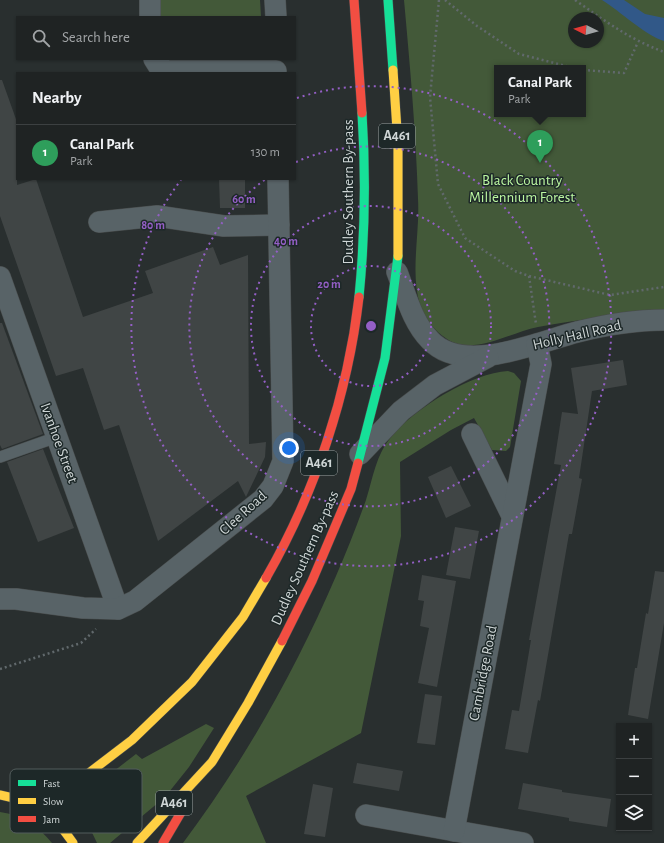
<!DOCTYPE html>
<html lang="en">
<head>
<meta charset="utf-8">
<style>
	:root { --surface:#1f2323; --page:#2c2f30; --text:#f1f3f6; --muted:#a1a4a6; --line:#3c4041; --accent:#959c9c }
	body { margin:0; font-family:"Alegreya Sans",sans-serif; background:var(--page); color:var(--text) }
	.controls { position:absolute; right:12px; bottom:12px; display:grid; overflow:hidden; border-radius:0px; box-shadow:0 1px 3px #0004 }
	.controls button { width:36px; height:36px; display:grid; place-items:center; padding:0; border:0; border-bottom:1px solid var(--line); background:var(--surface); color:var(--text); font:20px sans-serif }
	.compass { position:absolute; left:568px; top:12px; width:36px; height:36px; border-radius:50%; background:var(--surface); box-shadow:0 1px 3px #0004; rotate:275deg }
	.you { position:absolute; left:289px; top:448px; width:14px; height:14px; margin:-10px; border:3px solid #fff; border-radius:50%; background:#1a73e8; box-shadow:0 0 0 6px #1a73e833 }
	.badge { display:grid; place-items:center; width:26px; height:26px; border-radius:50%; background:var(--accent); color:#fff; font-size:13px; font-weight:700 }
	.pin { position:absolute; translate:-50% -33px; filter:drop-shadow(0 1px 2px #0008) }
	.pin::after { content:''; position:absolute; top:21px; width:14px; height:12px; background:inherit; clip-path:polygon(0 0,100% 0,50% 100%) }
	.popup { position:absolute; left:494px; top:65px; width:92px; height:52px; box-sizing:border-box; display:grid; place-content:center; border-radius:0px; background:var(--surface); filter:drop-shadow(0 1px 3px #0005); font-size:13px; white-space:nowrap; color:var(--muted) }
	.popup b { font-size:15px; color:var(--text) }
	.popup::after { content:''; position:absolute; left:50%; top:100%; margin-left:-8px; border:8px solid transparent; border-top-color:var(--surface) }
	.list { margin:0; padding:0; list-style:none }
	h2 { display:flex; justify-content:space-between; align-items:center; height:52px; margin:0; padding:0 16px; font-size:17px }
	h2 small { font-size:13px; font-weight:400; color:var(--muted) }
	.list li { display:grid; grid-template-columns:26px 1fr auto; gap:12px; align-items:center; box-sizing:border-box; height:56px; padding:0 16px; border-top:1px solid var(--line) }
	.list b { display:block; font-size:15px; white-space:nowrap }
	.list p { margin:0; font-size:13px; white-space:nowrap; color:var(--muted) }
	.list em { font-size:13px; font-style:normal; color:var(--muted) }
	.icon { flex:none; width:22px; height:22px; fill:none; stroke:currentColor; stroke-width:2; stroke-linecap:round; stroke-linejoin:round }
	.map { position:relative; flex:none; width:664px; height:843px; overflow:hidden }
	.search { position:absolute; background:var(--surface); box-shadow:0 1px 3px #0004; left:16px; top:16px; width:280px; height:44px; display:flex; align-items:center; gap:10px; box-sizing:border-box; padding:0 14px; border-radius:0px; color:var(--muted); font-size:15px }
	.panel { position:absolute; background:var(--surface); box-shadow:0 1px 3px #0004; left:16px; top:72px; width:280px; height:108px; border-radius:0px }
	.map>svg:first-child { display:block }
	.green { fill:#435939; fill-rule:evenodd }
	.water { fill:#315888 }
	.building { fill:#404545 }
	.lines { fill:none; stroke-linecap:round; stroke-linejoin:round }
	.lane-casing { stroke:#484c4c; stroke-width:12 }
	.street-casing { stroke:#484c4c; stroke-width:22 }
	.fast-casing { stroke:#484c4c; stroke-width:10 }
	.slow-casing { stroke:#484c4c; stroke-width:10 }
	.jam-casing { stroke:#484c4c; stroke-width:10 }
	.path { stroke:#61696c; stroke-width:2.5; stroke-dasharray:2 3; stroke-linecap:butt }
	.lane { stroke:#586367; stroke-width:11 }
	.street { stroke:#586367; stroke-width:21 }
	.fast { stroke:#16e098; stroke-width:9 }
	.slow { stroke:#ffcf43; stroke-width:9 }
	.jam { stroke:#f24e42; stroke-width:9 }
	.ring { fill:none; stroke:#945fc6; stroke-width:2; stroke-dasharray:2 4 }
	.labels { text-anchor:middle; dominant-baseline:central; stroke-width:3; stroke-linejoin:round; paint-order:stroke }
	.shield { fill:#1d2828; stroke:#9aa2a2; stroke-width:1 }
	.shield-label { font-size:14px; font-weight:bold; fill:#cfd6d6 }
	.park-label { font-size:15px; fill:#bcf7a1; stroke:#1d2828 }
	.street-label { font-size:15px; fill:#cfd6d6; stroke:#1d2828 }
	.key { fill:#1d2828; stroke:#525c5c; stroke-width:1 }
	.key-label { font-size:11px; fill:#cfd6d6 }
	.centre { fill:#945fc6; stroke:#1d2828; stroke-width:2 }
	.ring-label { font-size:12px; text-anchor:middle; font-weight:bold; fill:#945fc6; stroke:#1d2828; stroke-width:3; stroke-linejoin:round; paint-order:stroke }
</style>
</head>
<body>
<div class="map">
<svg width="664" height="843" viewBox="0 0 664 843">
	<rect width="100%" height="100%" fill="#292f2f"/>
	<g class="green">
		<path d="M158,0H260L261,17H157Z"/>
		<path d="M404,0H664V311C622,315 579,319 538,327C513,332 488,348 462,345C444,342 425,322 420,305C410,271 420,234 418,199C416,133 410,66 404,0ZM574,18H598V42H574ZM497,68H583V114H497Z"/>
		<path d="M167,59H262V62L169,61Z"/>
		<path d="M508,371L514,373L521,381L510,447L506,451L492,450L474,418L451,430L400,462L401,536L361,733L246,796L266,843H183C245,760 295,671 336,576C347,551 357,525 366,500C373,478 376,454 392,436C415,408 472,373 508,371Z"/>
		<path d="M206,724L214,728L189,767L165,797L110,843H97L87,822L70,800L73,796L105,778L136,754L142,759Z"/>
		<path d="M0,812C22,815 38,826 52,843H0Z"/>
	</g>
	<path class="water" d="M602,0H624L645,14L664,18V41C646,36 620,11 602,0Z"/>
	<g class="building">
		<path d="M0,80H2L17,122V185L36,179L83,317L153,293L145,271L213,247L220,265L248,255L249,444L266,442L265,457L246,497L238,481L158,541L119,425L104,430L83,368L56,376L0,216Z"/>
		<path d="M219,179H245V208H220Z"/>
		<path d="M0,323H2L43,434L2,449L0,445Z"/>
		<path d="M623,360L627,385L592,391L579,478L582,479L572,534H569L540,701L538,700L528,753L505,749L512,710L519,711L531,640H529L561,465L554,464L562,412L578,414L571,368Z"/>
		<path d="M43,449L74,528L38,542L7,462Z"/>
		<path d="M451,466L471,506L446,518L428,477Z"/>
		<path d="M455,527L479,531L470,579L446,575Z"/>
		<path d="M655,571L664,572V623L648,719L628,715L635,668H637L646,613L648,614Z"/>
		<path d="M422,575L456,581L437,687L418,683L429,628L420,626L424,601L418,600Z"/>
		<path d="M425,694L442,696L435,745L417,743Z"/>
		<path d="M357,763L403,771L399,791L353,783Z"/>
		<path d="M523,783L562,790V792L611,799L607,827L569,821V818L518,809Z"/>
		<path d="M313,784L333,788L325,837L304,834Z"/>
	</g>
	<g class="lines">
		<defs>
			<path id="lane" d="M0,457L57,437"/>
			<g id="street">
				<path d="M275,0L276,17"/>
				<path d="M150,17V0"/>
				<path d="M154,59L159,67L167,71H276"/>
				<path d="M99,222L157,216L224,226L279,225"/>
				<path d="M397,272C406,295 412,322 430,340C463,376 538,342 577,332C605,325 635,320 664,320"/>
				<path d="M0,277L118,609"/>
				<path d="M472,434L512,516"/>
				<path d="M360,454L401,411L435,385L488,357"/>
				<path d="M0,599H16L83,608L118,609L135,601L263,499L273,486L283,461L278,179"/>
				<path d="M366,815L523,843"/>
				<path d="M454,831L541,364L537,344"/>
			</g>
			<g id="fast">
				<path d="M388,0L393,70"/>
				<path d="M359,297C365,236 366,175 362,113"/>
				<path d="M358,463L385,358L398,256"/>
			</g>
			<g id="slow">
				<path d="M393,70L398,145V256"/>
				<path d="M0,795C32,801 55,815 73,843"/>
				<path d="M17,797L50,790L81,779L132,740L192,682L243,617L266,578"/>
				<path d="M137,843L212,762L248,703L282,641"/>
			</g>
			<g id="jam">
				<path d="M354,0L362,113"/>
				<path d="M266,578C315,493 348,394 359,297"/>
				<path d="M282,641L312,581L351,489L358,463"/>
				<path d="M163,843L186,804"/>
			</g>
		</defs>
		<use href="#lane" class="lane-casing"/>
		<use href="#street" class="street-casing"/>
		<use href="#fast" class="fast-casing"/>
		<use href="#slow" class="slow-casing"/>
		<use href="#jam" class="jam-casing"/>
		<g class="path">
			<path d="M439,0L430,97L438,184L465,238L515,271L529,276L610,295L664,287"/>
			<path d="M445,0L477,26L519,54L574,68"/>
			<path d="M575,0C605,21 629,39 664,52"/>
			<path d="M583,70L624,73L638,42"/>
			<path d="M529,276L536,324"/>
			<path d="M610,295L611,305"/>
			<path d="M0,669L81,643L96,629"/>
		</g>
		<use href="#lane" class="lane"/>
		<use href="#street" class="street"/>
		<use href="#fast" class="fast"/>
		<use href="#slow" class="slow"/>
		<use href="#jam" class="jam"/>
	</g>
	<g class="ring">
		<circle cx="371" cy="326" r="60"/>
		<circle cx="371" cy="326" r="120"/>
		<path d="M296 162A180 180 0 1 1 266 179"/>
		<path d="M297 98A240 240 0 1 1 181 180"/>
	</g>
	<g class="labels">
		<g class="shield">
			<rect x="379" y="124" width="36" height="24" rx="3"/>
			<rect x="301" y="451" width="36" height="24" rx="3"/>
			<rect x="156" y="791" width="36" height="24" rx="3"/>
		</g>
		<g class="shield-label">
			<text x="397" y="136">A461</text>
			<text x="319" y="463">A461</text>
			<text x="174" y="803">A461</text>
		</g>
		<g class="park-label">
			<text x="522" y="180">Black Country<tspan x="522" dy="17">Millennium Forest</tspan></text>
		</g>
		<g class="street-label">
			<text transform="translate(348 192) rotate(-90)">Dudley Southern By-pass</text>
			<text transform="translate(577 335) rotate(-13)">Holly Hall Road</text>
			<text transform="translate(59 443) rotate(70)">Ivanhoe Street</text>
			<text transform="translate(243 513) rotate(-42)">Clee Road</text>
			<text transform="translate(305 558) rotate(-66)">Dudley Southern By-pass</text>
			<text transform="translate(483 673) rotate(-79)">Cambridge Road</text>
		</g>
	</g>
	<rect x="10" y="769" width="132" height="64" rx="6" class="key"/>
	<rect x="18" y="780" width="18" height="6" fill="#16e098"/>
	<rect x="18" y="798" width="18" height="6" fill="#ffcf43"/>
	<rect x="18" y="816" width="18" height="6" fill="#f24e42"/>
	<g class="key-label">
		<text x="43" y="787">Fast</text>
		<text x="43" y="805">Slow</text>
		<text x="43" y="823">Jam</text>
	</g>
	<circle cx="371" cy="326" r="6" class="centre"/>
	<g class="ring-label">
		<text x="244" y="203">60 m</text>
		<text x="153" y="229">80 m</text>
		<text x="286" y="245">40 m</text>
		<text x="329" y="288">20 m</text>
	</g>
</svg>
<div class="controls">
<button>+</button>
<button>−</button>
<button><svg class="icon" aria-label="layers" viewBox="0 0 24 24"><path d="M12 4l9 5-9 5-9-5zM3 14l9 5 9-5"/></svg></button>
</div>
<svg class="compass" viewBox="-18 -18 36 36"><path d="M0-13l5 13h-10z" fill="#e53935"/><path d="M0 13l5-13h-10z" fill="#a1a4a6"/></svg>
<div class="you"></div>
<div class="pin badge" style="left:540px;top:163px;background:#2e9e5b">1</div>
<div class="popup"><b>Canal Park</b>Park</div>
<div class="search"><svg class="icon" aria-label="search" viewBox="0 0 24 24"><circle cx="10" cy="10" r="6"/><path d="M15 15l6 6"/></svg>Search here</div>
<section class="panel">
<h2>Nearby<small></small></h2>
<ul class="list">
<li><span class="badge" style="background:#2e9e5b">1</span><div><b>Canal Park</b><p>Park</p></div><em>130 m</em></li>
</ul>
</section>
</div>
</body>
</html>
